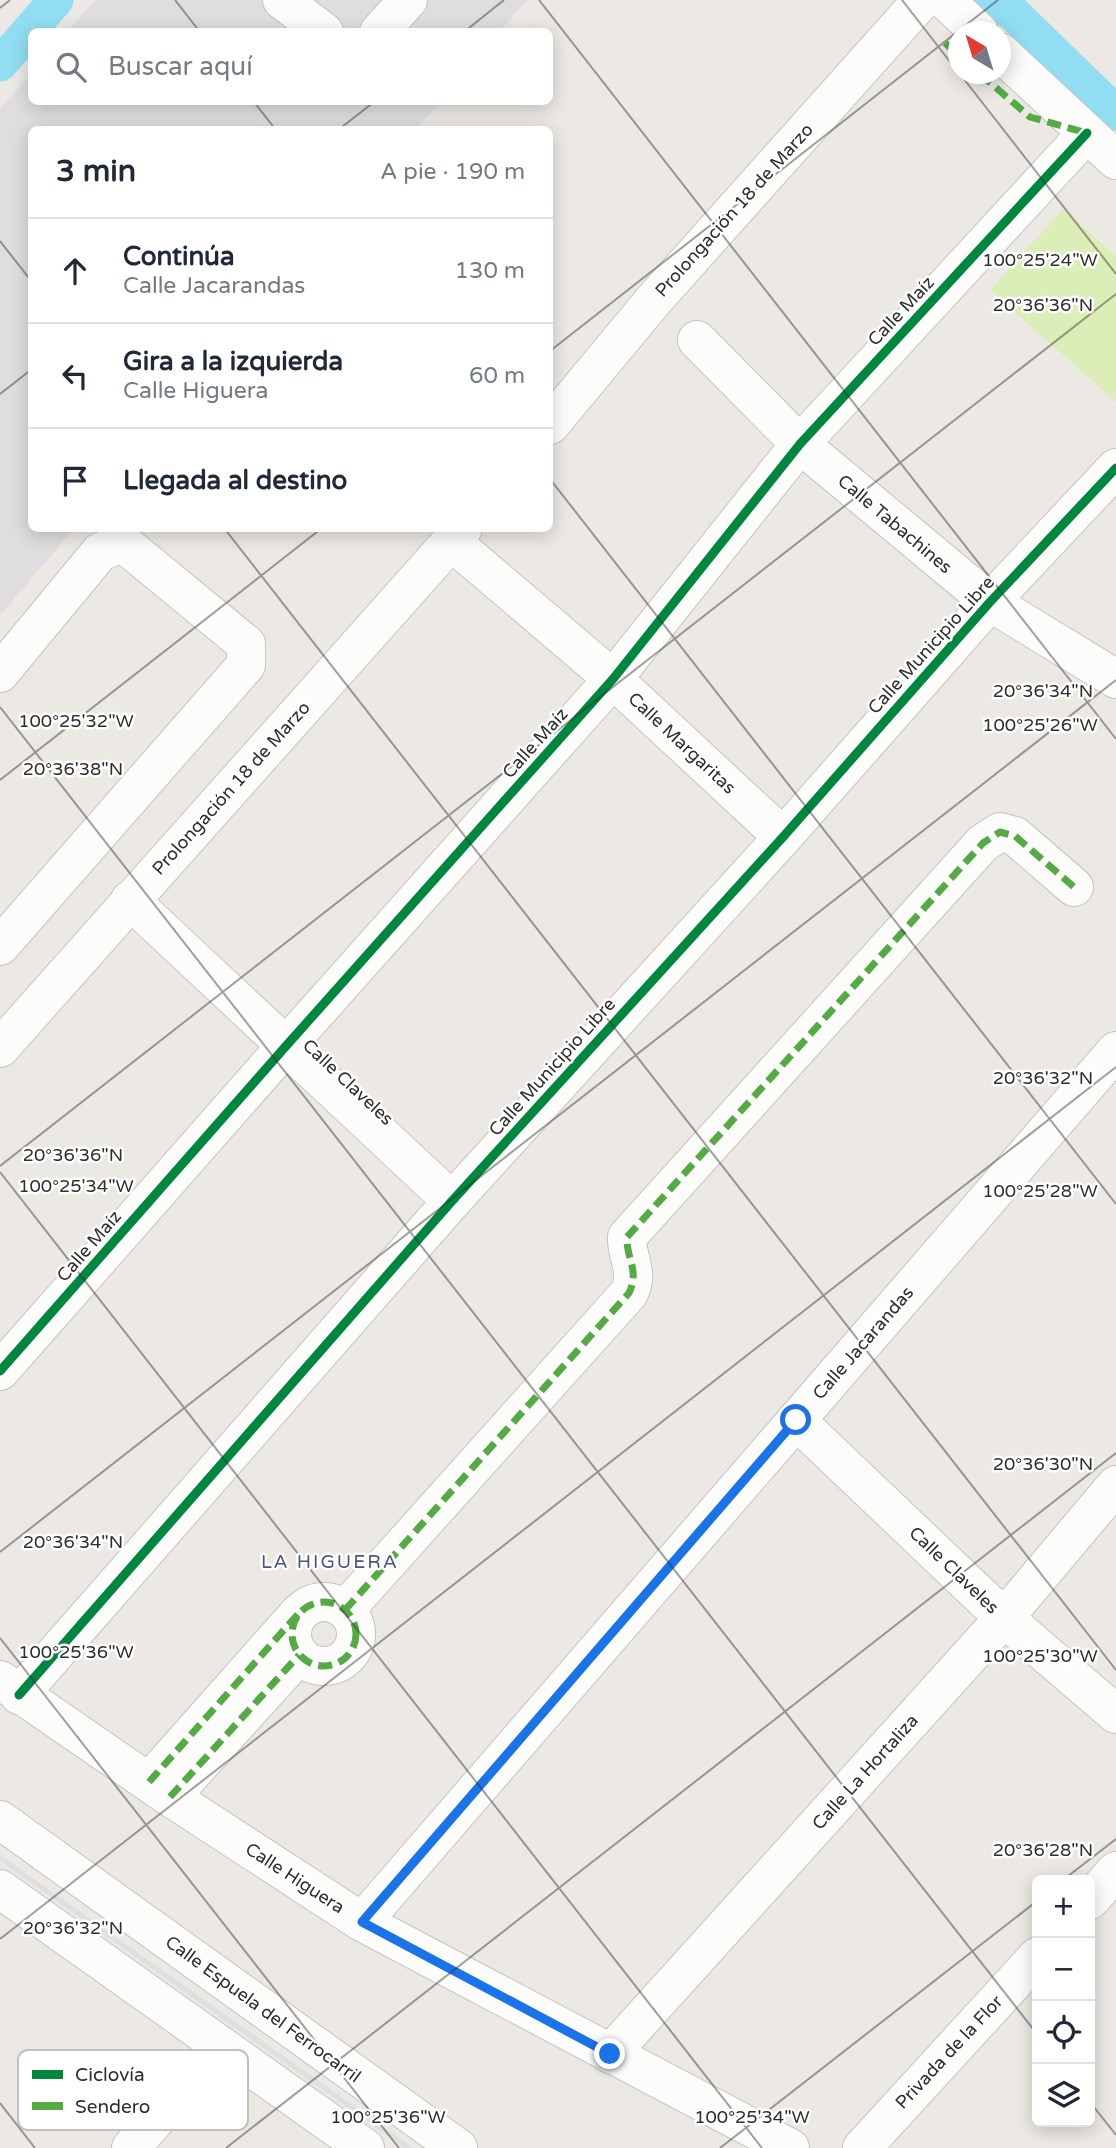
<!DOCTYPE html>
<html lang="es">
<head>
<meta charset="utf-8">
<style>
	:root { --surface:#fff; --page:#f2f2f3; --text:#1f2937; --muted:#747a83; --line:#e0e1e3 }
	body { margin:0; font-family:"Varela Round",sans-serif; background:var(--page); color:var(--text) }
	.controls { position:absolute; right:21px; bottom:21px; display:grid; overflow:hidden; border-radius:10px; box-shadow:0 4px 18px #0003 }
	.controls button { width:63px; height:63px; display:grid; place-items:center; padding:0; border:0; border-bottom:2px solid var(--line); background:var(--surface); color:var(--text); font:35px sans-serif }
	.compass { position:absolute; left:948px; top:21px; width:63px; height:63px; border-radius:50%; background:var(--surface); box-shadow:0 4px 18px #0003; rotate:322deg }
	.stop { position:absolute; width:21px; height:21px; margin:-16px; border:5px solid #1a73e8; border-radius:50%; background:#fff }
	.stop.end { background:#1a73e8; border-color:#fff; box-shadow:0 2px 7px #0008 }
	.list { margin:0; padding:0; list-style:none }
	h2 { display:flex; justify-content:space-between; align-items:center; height:91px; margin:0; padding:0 28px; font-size:30px }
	h2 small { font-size:23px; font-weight:400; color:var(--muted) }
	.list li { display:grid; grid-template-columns:46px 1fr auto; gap:21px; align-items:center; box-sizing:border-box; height:105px; padding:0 28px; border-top:2px solid var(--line) }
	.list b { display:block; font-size:26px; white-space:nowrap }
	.list p { margin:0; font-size:23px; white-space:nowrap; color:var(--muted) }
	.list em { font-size:23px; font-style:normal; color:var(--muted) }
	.icon { flex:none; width:38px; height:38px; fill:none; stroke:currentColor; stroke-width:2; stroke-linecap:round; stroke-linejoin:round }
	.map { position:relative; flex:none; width:1116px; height:2148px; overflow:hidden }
	.search { position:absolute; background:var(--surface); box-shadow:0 4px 18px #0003; left:28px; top:28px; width:525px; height:77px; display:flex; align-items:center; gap:18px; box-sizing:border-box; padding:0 24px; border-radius:10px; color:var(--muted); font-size:26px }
	.panel { position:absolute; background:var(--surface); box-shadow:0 4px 18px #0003; left:28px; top:126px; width:525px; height:406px; border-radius:10px }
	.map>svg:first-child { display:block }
	.industrial { fill:#dfdddf }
	.pitch { fill:#dbeeb7 }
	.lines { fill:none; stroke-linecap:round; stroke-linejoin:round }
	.canal { stroke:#91def3; stroke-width:35 }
	.minor-casing { stroke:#c5c4c5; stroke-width:40 }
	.minor { stroke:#fcfcfb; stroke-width:38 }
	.rail { stroke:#dedfe1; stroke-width:5 }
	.quiet { stroke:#54ab44; stroke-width:7; stroke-dasharray:14 7; stroke-linecap:butt }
	.cycleway-casing { stroke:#fff; stroke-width:13 }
	.cycleway { stroke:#00873e; stroke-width:9 }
	.route { stroke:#1a73e8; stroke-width:9 }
	.ticks { fill:none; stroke:#2e2e2e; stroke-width:2; stroke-opacity:0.45 }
	.labels { text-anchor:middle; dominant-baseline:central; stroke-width:5; stroke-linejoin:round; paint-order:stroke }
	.street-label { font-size:18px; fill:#2e2e2e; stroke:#fff }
	.neighbourhood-label { font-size:19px; letter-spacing:2px; fill:#495584; stroke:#fff }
	.key { fill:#fff; stroke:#c0c0c0; stroke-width:2 }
	.key-label { font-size:19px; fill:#2e2e2e }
	.ticks-label { font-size:18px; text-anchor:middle; fill:#2e2e2e; stroke:#fff; stroke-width:5; stroke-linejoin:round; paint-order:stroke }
</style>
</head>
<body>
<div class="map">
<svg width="1116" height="2148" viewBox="0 0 1116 2148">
	<rect width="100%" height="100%" fill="#ece8e4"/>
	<g class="industrial">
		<path d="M95,0H527L500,31L67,32Z"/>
		<path d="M31,73L32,102H440L416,129L32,130V528L74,529L0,615V109Z"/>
	</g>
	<path class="pitch" d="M1063,209L1116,256V402L990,290Z"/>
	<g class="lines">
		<g class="canal">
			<path d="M986,0L1012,12L1116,113"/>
			<path d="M0,64L56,0"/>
		</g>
		<defs>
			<g id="minor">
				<path d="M282,0L324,32"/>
				<path d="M945,0L979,32"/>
				<path d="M379,32L408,0"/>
				<path d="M1000,52L1116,160"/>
				<path d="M697,340L800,444L990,602L1116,679"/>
				<path d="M550,425L653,301L922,0"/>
				<path d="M452,542L613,679L783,837"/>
				<path d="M0,673L100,552L123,543L246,644V665L0,946"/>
				<path d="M130,900L452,1201"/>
				<path d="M0,1048L463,528"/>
				<path d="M0,1371L286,1046L613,679L800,444L1087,133"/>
				<path d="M796,1420L1004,1618L1116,1714"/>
				<circle cx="324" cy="1634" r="32"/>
				<path d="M345,1610L629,1293C640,1270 626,1259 627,1237L983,843L1000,832L1015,836L1074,887"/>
				<path d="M0,1680L170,1797L362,1922L790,2148"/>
				<path d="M19,1695L452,1201L783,837L990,602L1116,468"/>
				<path d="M149,1782L299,1613"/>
				<path d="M183,1783L299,1655"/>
				<path d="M0,1820L458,2148"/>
				<path d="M0,1889L365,2148"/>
				<path d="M1090,1900L1116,1871"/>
				<path d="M362,1922L1116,1051"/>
				<path d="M610,2054L1004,1618L1116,1485"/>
				<path d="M131,2148L220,2045"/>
				<path d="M862,2148L1037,1957"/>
			</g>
		</defs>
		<use href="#minor" class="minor-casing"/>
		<use href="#minor" class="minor"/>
		<path class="rail" d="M0,1858L409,2148"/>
		<g class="quiet">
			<path d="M945,43L958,55"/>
			<path d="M980,74L1030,117L1087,133"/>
			<circle cx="324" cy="1634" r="32"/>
			<path d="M345,1610L629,1293C640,1270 626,1259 627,1237L983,843L1000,832L1015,836L1074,887"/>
			<path d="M149,1782L299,1613"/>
			<path d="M170,1797L299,1655"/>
		</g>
		<defs>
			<g id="cycleway">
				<path d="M0,1371L286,1046L613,679L800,444L1087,133"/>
				<path d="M19,1695L452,1201L783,837L990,602L1116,468"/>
			</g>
		</defs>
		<use href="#cycleway" class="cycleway-casing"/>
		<use href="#cycleway" class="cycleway"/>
	</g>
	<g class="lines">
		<path class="route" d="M610,2054L362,1922L796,1420"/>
	</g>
	<path class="ticks" d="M175,0L200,32M539,0L1116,739M902,0L958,72M0,8L10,0M464,32L504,0M960,74L1116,274M254,102L276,130M338,130L374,102M0,241L32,282M550,351L998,0M0,394L32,369M550,479L1116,1204M224,528L1116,1670M0,707L1037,2034M0,780L322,528M0,1166L1116,294M0,1172L762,2148M0,1552L1116,680M0,1638L399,2148M1063,1880L1116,1839M0,1939L1116,1067M1090,2102L1116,2135M0,2103L35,2148M226,2148L1116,1453M720,2148L1037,1901"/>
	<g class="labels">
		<g class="street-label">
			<text transform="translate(734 210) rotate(-48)">Prolongación 18 de Marzo</text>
			<text transform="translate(901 311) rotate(-47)">Calle Maíz</text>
			<text transform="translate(895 524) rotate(40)">Calle Tabachines</text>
			<text transform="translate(931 645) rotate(-48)">Calle Municipio Libre</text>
			<text transform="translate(535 743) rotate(-48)">Calle Maíz</text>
			<text transform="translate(682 743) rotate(43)">Calle Margaritas</text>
			<text transform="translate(231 788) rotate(-48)">Prolongación 18 de Marzo</text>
			<text transform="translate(552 1067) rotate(-48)">Calle Municipio Libre</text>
			<text transform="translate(348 1082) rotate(43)">Calle Claveles</text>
			<text transform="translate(89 1246) rotate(-49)">Calle Maíz</text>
			<text transform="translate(863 1343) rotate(-49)">Calle Jacarandas</text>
			<text transform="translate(954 1570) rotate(44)">Calle Claveles</text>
			<text transform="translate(865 1772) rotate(-48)">Calle La Hortaliza</text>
			<text transform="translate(295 1878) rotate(33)">Calle Higuera</text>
			<text transform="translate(263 2009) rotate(36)">Calle Espuela del Ferrocarril</text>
			<text transform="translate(949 2052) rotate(-47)">Privada de la Flor</text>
		</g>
		<g class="neighbourhood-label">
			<text x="330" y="1562">LA HIGUERA</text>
		</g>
	</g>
	<rect x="18" y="2050" width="230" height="80" rx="10" class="key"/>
	<rect x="32" y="2070" width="31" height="9" fill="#00873e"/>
	<rect x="32" y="2102" width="31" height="8" fill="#54ab44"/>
	<g class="key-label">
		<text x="75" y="2081">Ciclovía</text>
		<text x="75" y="2113">Sendero</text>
	</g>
	<g class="ticks-label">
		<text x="1040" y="266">100°25'24"W</text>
		<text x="1043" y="311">20°36'36"N</text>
		<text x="1043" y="697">20°36'34"N</text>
		<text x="76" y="727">100°25'32"W</text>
		<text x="1040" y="731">100°25'26"W</text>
		<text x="73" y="775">20°36'38"N</text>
		<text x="1043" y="1084">20°36'32"N</text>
		<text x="73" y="1161">20°36'36"N</text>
		<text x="76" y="1192">100°25'34"W</text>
		<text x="1040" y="1197">100°25'28"W</text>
		<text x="1043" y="1470">20°36'30"N</text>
		<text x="73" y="1548">20°36'34"N</text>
		<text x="76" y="1658">100°25'36"W</text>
		<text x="1040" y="1662">100°25'30"W</text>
		<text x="1043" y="1856">20°36'28"N</text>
		<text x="73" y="1934">20°36'32"N</text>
		<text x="388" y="2123">100°25'36"W</text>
		<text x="752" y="2123">100°25'34"W</text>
	</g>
</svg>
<div class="controls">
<button>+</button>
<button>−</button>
<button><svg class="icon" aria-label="locate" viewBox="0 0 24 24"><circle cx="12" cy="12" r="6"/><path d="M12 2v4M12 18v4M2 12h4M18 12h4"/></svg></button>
<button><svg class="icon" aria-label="layers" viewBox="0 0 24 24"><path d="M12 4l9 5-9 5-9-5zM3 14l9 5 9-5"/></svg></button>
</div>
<svg class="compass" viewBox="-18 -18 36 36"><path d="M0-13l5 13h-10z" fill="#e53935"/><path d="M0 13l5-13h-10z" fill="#747a83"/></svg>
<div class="stop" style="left:796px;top:1420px"></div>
<div class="stop end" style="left:610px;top:2054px"></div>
<div class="search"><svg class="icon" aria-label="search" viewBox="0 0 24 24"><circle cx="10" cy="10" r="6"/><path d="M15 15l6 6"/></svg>Buscar aquí</div>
<section class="panel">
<h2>3 min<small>A pie · 190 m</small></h2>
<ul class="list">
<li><svg class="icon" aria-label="ahead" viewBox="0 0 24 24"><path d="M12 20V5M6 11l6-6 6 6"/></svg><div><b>Continúa</b><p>Calle Jacarandas</p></div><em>130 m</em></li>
<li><svg class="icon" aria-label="left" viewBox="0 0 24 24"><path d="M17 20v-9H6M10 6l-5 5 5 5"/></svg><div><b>Gira a la izquierda</b><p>Calle Higuera</p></div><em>60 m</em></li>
<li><svg class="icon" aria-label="arrive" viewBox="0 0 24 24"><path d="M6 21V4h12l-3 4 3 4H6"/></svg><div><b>Llegada al destino</b></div></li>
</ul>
</section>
</div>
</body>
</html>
